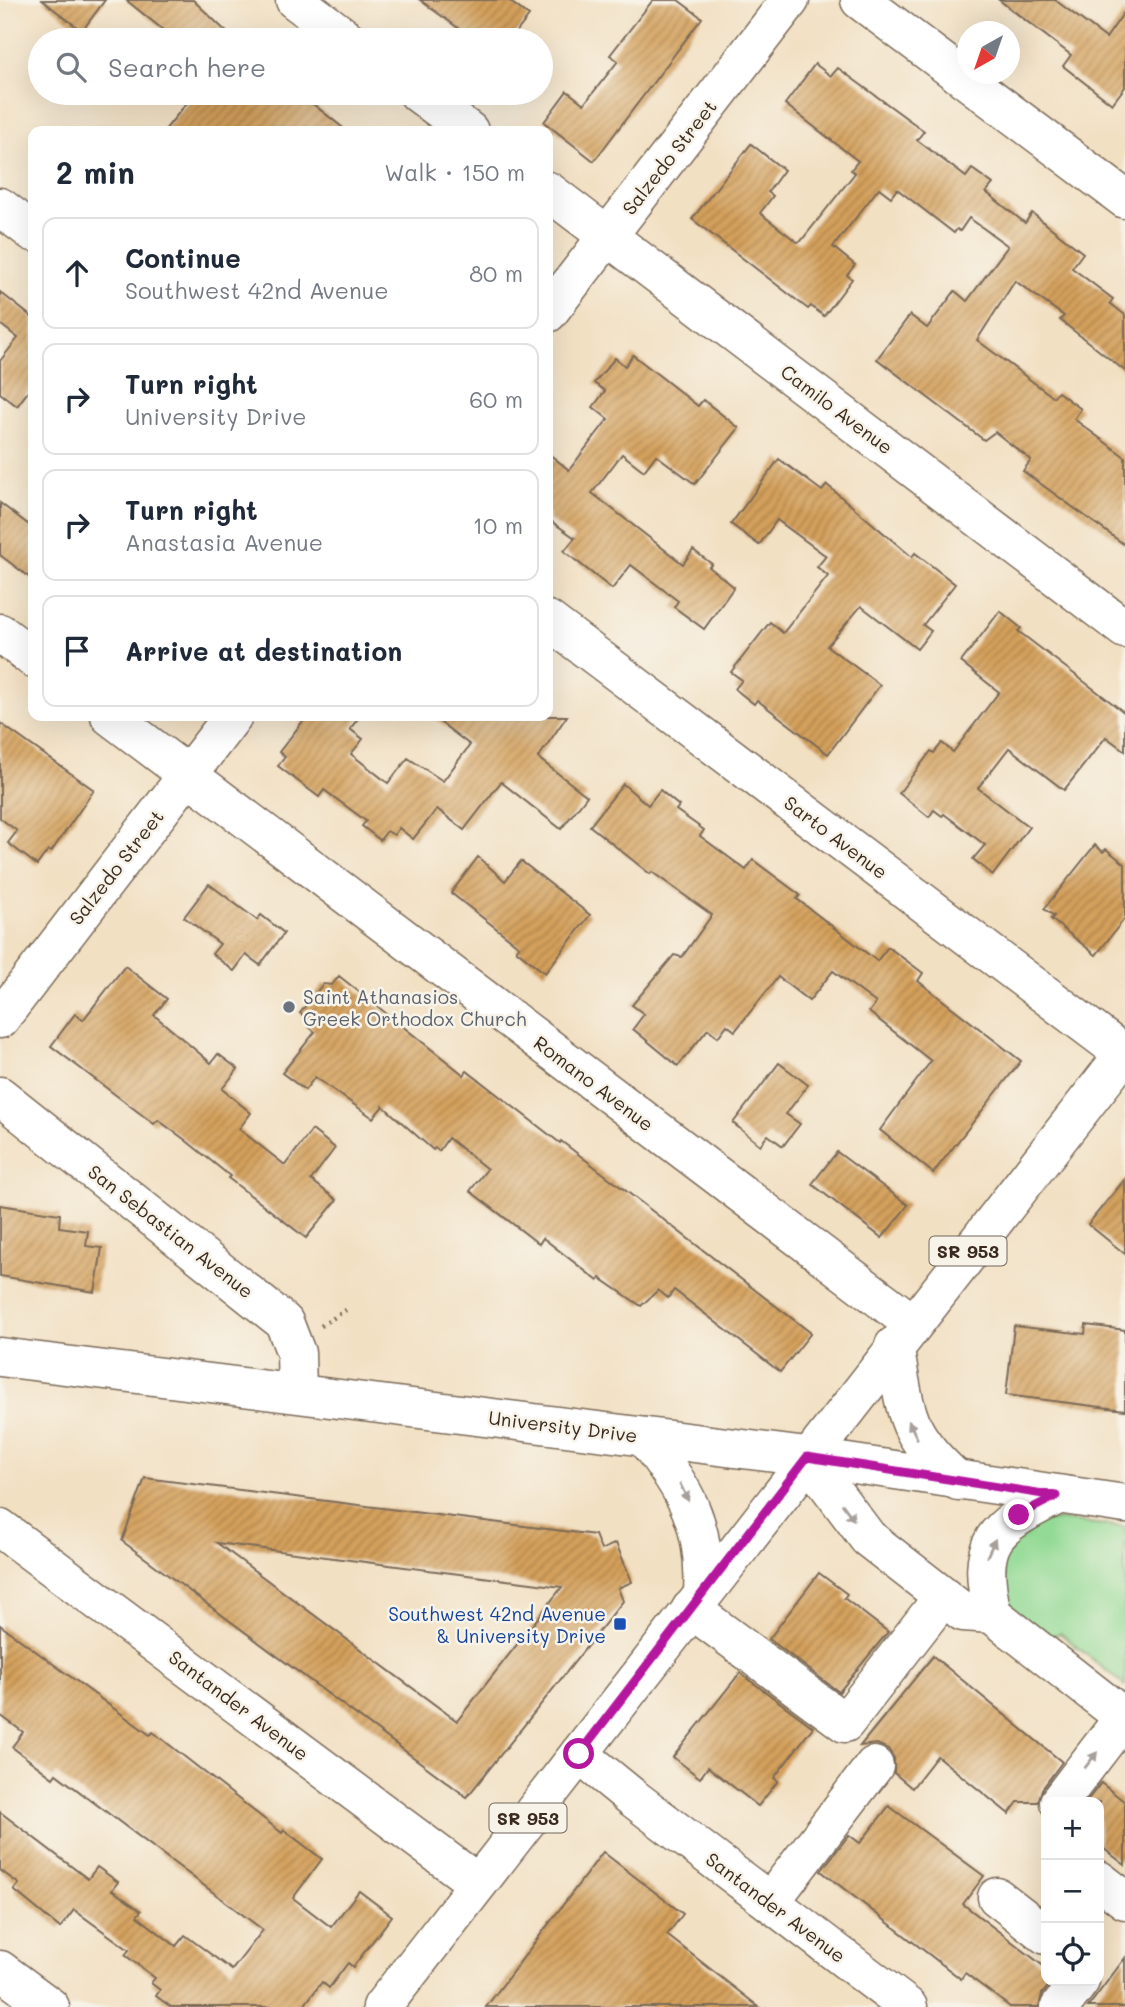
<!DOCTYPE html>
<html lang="en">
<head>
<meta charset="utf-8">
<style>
	:root { --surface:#fff; --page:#f6f6f7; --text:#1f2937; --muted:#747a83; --line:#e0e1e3 }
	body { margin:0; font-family:Mali,sans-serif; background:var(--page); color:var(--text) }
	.controls { position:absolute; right:21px; bottom:21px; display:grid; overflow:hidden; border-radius:14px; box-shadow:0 7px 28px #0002 }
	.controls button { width:63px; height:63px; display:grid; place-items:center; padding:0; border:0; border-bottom:2px solid var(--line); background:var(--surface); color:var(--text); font:35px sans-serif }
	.compass { position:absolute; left:957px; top:21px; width:63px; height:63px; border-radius:50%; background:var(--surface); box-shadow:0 7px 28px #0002; rotate:220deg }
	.stop { position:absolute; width:21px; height:21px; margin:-16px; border:5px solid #b5179e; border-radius:50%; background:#fff }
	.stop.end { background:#b5179e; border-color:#fff; box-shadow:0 2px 7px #0008 }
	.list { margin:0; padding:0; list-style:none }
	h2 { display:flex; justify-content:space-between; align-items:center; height:91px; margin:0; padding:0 28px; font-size:30px }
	h2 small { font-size:23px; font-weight:400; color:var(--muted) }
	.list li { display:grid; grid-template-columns:46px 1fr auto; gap:21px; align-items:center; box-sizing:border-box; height:112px; margin:0 14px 14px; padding:0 14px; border:2px solid var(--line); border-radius:14px }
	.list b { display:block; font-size:26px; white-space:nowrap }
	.list p { margin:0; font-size:23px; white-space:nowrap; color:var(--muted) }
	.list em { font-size:23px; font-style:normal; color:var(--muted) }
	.icon { flex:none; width:38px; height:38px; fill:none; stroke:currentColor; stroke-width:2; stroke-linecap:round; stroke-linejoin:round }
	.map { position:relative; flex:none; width:1125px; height:2007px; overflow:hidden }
	.search { position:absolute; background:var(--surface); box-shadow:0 7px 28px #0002; left:28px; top:28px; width:525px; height:77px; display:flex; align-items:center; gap:18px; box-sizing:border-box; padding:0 24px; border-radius:38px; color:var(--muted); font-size:26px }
	.panel { position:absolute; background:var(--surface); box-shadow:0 7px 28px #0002; left:28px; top:126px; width:525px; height:595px; border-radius:14px }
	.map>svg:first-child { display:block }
	.park { fill:#93da94; stroke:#678259; stroke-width:2 }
	.building { fill:url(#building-hatch); fill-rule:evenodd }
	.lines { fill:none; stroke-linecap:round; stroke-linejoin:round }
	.minor-casing { stroke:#7b6a58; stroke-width:41 }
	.major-casing { stroke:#7b6a58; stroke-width:41 }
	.path { stroke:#7b6a58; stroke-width:4.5; stroke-dasharray:2 5; stroke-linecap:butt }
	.minor { stroke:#fff; stroke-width:38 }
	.major { stroke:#fff; stroke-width:38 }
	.oneway { fill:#a79f9a }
	.route { stroke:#b5179e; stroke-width:9 }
	.worship-dot { fill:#6b7280; stroke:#f7f3e8; stroke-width:2.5 }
	.transit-dot { fill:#1a4fb4; stroke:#f7f3e8; stroke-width:2.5 }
	.labels { text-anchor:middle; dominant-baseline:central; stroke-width:5; stroke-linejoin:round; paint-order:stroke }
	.shield { fill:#f7f3e8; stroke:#73665b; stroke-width:2 }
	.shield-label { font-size:18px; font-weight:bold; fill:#3b2a1e }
	.street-label { font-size:19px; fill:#3b2a1e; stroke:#f7f3e8 }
	.worship-label { font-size:19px; fill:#5b616d; stroke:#f7f3e8; text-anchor:start }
	.transit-label { font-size:19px; fill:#164399; stroke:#f7f3e8; text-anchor:end }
</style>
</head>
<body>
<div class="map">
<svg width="1125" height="2007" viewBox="0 0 1125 2007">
	<defs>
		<pattern id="building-hatch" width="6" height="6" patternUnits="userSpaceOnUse" patternTransform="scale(1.75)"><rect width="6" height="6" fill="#d4a05b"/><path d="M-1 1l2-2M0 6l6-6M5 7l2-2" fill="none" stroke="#ad834b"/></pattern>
	</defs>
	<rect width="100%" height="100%" fill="#f7f3e8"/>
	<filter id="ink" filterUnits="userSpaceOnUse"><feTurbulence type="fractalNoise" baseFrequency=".0143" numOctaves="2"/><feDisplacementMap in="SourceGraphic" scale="14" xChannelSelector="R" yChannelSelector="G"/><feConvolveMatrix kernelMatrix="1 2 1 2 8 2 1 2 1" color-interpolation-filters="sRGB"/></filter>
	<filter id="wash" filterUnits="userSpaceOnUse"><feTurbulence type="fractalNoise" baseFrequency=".00686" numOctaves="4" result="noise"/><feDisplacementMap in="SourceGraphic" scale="28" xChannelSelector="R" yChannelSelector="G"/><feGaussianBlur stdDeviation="1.57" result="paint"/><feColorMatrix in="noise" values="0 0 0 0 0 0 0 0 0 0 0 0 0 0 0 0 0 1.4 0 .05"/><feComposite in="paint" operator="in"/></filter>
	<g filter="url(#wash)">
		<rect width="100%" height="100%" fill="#f2e0c3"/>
		<path class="park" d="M1058,1520L1125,1527V1686L1060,1633L1041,1640L1011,1620L1000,1547L1046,1521Z"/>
		<g id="blocks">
			<g class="building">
				<path d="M42,0H105L82,31Z"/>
				<path d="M126,0H193L235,40H154L162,29Z"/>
				<path d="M420,0H508L529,16L510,40H449L458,28Z"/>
				<path d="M653,0H678L702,18L594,161L544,122L567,91L584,104L618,61L610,55Z"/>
				<path d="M999,0H1055L1106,38L1125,11V87L1112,104L1063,66L1071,55Z"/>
				<path d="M815,64L831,76L838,68L924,131L917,140L966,177L972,169L993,184L986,192L1025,223L1032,213L1083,253L1072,268L1113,299L1110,303L1125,315V371L1060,320L1064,316L1015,281L977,340L1053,397L1058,392L1081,409L1074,419L1125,457V545L1023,471L1031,460L995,432L984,440L877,359L910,315L927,328L955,291L967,301L1008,246L969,218L960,231L957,229L954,233L897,189L891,197L879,188L833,247L855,265L847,275L852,279L824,316L811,306L808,309L692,219L751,144L784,170L768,192L773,196L760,213L797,242L801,241L855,173L851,170L858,161L785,104Z"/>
				<path d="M195,93H299L347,131H164Z"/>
				<path d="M0,292L33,318V385L17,406L0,393V361L18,338L0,324Z"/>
				<path d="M633,355L698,406L703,400L739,428L695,484L656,455L644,471L622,454L592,493L683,564L693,550L712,564L709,567L734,587L704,629L674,607L678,601L631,565L612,589L564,551L575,538L548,519V453L569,470L608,419L593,407L605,391L594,383L615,358L625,366Z"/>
				<path d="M779,459L822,491L827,485L912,557L915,553L955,584L923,625L931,631L917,649L861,606L827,646L880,685L828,754L757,700L754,704L735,689L742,680L731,672L770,622L783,633L828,576L817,567L826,556L777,520L759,545L731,524Z"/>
				<path d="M0,503L33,528V580L0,555Z"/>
				<path d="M1000,611L1021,628L1018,631L1125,713V751L1106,737L1064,790L1009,748L978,788L1029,827L993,875L973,859L985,845L944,814L942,816L934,810L929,817L899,793L931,751L934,753L942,743L953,752L999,692L961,662Z"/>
				<path d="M307,716H360L350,729L363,739L351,754L388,783L408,758L443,781L470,745L432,716H567L538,758L587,796L561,829L501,782L464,830L437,809L413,839L399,828L394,835L387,831L380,840L362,826L366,821L324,790L319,797L278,766L285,757L279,752Z"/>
				<path d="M0,723L94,790L51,852L48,850L37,865L8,843L17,831L0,818Z"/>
				<path d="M623,784L648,805L660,790L679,806L676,810L704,830L700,836L746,870L753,860L800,895L797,899L877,961L888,947L923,973L918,981L1021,1061L933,1173L880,1130L931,1061L869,1012L876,1003L833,971L809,1001L778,977L735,1031L727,1025L718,1037L708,1029L678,1066L633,1029L644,1014L632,1005L674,955L682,957L712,915L652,872L650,874L590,826Z"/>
				<path d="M1095,845L1103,852L1106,849L1125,864V918L1096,955L1051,919L1054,916L1044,909Z"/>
				<path d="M478,857L505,881L521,861L590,915L545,973L516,950L519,946L451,893Z"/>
				<path d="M209,884L257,920L261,915L284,933L260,965L246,955L234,971L212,954L220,944L184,917Z"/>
				<path d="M125,966L167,999L154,1015L211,1063L218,1054L238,1069L222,1089L251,1113L239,1129L285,1165L312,1130L335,1148L311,1180L337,1200L306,1238L228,1178L230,1176L184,1139L158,1120L154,1124L51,1046L75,1014L83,1020Z"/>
				<path d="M339,976L464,1075L467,1071L560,1143L561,1141L811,1333L780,1372L674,1290L668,1298L658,1290L641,1306L600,1278L598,1281L543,1238L539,1244L470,1191L487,1169L448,1138L439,1151L435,1148L433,1150L383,1106L373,1118L315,1077L305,1090L282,1073L315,1032L309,1027L312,1022L300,1013L323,984L332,985Z"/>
				<path d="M779,1063L808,1085L786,1114L800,1124L783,1146L768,1135L760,1145L733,1123Z"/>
				<path d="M837,1152L908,1205L882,1238L812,1184Z"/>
				<path d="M1125,1179V1254L1088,1224Z"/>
				<path d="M0,1205L60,1214L59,1227L88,1231L86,1246L102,1248L95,1292L0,1276Z"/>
				<path d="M1086,1325L1125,1330V1410L1006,1395L1014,1326L1085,1334Z"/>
				<path d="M145,1478L595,1535L601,1550L616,1543L632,1582L618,1588L623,1601L467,1797L122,1541ZM217,1543L562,1587L457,1721Z"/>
				<path d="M819,1573L847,1594L844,1598L888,1632L839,1692L769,1639Z"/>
				<path d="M0,1625L150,1735L153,1732L282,1833L284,1830L322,1859L293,1898L331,1927L359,1891L392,1916L353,1967L348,1963L329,1988L322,1982L303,2007H171L156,1996L160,1990L151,1983L155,1978L125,1955L129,1950L74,1910L60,1928L14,1890L19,1884L0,1870V1812L88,1879L97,1867L118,1882L112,1890L141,1911L137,1916L176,1946L185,1935L232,1970L263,1930L56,1774L53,1778L12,1747L23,1732L0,1715Z"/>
				<path d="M933,1656L1062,1762L1042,1789L1038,1802H1018L1009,1814L937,1756L912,1788L894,1773V1758L888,1749L877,1744L860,1746Z"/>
				<path d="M740,1673L813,1727L774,1778L778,1781L758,1806L708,1767L700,1778L673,1757Z"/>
				<path d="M1101,1783L1125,1802V1865L1099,1845V1802H1086Z"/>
				<path d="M889,1806L984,1876L963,1904L1046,1968V1981H1053L1042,1994L1039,2007H1010L965,1973L961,1979L821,1871L849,1835L860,1843Z"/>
				<path d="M603,1852L683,1914L667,1935L759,2007H486Z"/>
				<path d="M1125,1958V2007H1088L1091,2003Z"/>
			</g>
		</g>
	</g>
	<g filter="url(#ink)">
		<use href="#blocks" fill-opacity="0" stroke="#7b6a58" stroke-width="2"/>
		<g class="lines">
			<defs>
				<g id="minor">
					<path d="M295,0L348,40"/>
					<path d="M860,0L1125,199"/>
					<path d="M418,93L469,131"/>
					<path d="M548,191L1125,629"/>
					<path d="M0,207L33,232"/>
					<path d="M548,313L790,0"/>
					<path d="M548,620L1124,1054"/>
					<path d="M0,633L33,658"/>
					<path d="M110,716L912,1323"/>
					<path d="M0,1019L233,716"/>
					<path d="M0,1096L284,1322L296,1353L297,1392"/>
					<path d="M894,1346C907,1415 903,1432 958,1481"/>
					<path d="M0,1357L807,1457L1125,1504"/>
					<path d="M807,1457L868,1538L963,1612L992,1614L1125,1718"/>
					<path d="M0,1528L477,1883"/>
					<path d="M691,1609L845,1723L943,1597"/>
					<path d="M992,1614C976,1541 992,1528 1056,1496"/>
					<path d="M579,1754L633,1798L908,2007"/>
					<path d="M1059,1802L1124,1717"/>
					<path d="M1099,1880L1125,1900"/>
					<path d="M997,1897L1046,1935"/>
					<path d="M770,1902L874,1766"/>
					<path d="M0,1970L50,2007"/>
					<path d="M1060,2007L1080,1981"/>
				</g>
				<g id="major">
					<path d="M644,1437C685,1488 707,1525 703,1593"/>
					<path d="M382,2007L1125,1053"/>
				</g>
			</defs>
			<use href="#minor" class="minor-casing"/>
			<use href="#major" class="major-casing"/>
			<path class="path" d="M321,1326L346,1310"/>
			<use href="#minor" class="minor"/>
			<use href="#major" class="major"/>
		</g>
		<defs><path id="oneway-solid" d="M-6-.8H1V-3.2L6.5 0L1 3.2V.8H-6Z" transform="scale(1.75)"/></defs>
		<g class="oneway">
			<use href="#oneway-solid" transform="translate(913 1430) rotate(-116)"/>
			<use href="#oneway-solid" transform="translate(684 1492) rotate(64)"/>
			<use href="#oneway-solid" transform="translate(848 1512) rotate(54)"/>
			<use href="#oneway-solid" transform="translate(991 1548) rotate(-65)"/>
			<use href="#oneway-solid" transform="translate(1091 1760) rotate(-52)"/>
		</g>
	</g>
	<g class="lines" filter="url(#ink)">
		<path class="route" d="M579,1754L807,1457L1056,1496L1019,1515"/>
	</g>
	<circle class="worship-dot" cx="289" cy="1007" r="7"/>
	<rect class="transit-dot" x="613" y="1617" width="14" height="14" rx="3.5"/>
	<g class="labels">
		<g class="shield">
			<rect x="929.5" y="1236.5" width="77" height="29" rx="5"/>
			<rect x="489.5" y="1803.5" width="77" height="29" rx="5"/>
		</g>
		<g class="shield-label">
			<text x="968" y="1251">SR 953</text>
			<text x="528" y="1818">SR 953</text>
		</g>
		<g class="street-label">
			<text transform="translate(669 157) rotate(-52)">Salzedo Street</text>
			<text transform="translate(837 409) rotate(37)">Camilo Avenue</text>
			<text transform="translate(836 837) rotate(37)">Sarto Avenue</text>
			<text transform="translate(116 867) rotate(-52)">Salzedo Street</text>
			<text transform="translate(594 1083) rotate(37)">Romano Avenue</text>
			<text transform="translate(171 1231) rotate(38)">San Sebastian Avenue</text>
			<text transform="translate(563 1426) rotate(7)">University Drive</text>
			<text transform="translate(239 1705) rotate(37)">Santander Avenue</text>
			<text transform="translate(776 1907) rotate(37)">Santander Avenue</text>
		</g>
		<g class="worship-label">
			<text x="303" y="996">Saint Athanasios<tspan x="303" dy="22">Greek Orthodox Church</tspan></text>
		</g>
		<g class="transit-label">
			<text x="606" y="1613">Southwest 42nd Avenue<tspan x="606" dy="22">&amp; University Drive</tspan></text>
		</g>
	</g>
</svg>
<div class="controls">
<button>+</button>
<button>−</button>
<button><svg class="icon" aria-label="locate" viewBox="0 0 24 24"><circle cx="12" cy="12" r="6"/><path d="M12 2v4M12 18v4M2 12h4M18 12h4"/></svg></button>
</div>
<svg class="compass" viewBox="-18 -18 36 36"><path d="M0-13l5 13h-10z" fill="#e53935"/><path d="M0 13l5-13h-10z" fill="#747a83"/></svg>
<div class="stop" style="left:579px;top:1754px"></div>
<div class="stop end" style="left:1019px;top:1515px"></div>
<div class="search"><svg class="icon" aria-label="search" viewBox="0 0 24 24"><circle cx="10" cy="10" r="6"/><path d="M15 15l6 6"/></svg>Search here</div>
<section class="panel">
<h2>2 min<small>Walk · 150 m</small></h2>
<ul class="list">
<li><svg class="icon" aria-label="ahead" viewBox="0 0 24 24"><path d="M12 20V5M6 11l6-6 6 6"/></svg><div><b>Continue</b><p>Southwest 42nd Avenue</p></div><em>80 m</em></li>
<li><svg class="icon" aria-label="right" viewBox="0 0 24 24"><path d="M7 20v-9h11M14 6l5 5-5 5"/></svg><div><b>Turn right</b><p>University Drive</p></div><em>60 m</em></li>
<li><svg class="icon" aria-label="right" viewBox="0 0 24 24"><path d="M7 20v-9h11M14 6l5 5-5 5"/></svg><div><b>Turn right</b><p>Anastasia Avenue</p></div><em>10 m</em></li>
<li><svg class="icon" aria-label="arrive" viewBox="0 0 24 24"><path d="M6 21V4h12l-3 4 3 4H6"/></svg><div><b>Arrive at destination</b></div></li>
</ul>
</section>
</div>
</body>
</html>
